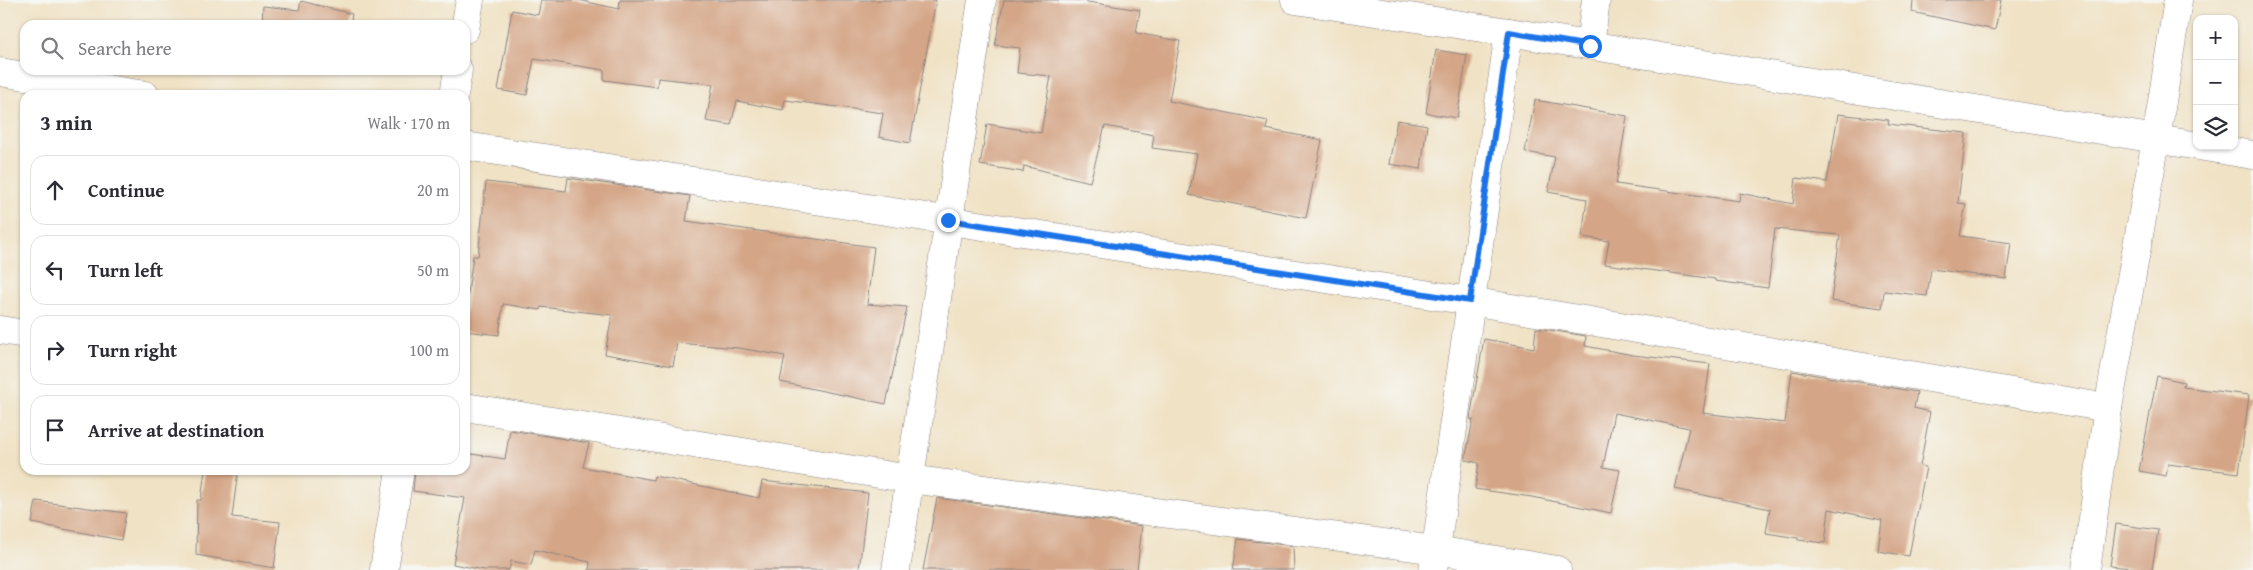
<!DOCTYPE html>
<html lang="en">
<head>
<meta charset="utf-8">
<style>
	:root { --surface:#fff; --page:#f7f7f7; --text:#2b2b33; --muted:#7c7c81; --line:#e1e1e2 }
	body { margin:0; font-family:"Gentium Book Plus",serif; background:var(--page); color:var(--text) }
	.controls { position:absolute; right:15px; top:15px; display:grid; overflow:hidden; border-radius:10px; box-shadow:0 1px 4px #0004 }
	.controls button { width:45px; height:45px; display:grid; place-items:center; padding:0; border:0; border-bottom:1px solid var(--line); background:var(--surface); color:var(--text); font:25px sans-serif }
	.stop { position:absolute; width:15px; height:15px; margin:-11px; border:4px solid #1a73e8; border-radius:50%; background:#fff }
	.stop.end { background:#1a73e8; border-color:#fff; box-shadow:0 1px 5px #0008 }
	.list { margin:0; padding:0; list-style:none }
	h2 { display:flex; justify-content:space-between; align-items:center; height:65px; margin:0; padding:0 20px; font-size:21px }
	h2 small { font-size:16px; font-weight:400; color:var(--muted) }
	.list li { display:grid; grid-template-columns:32px 1fr auto; gap:15px; align-items:center; box-sizing:border-box; height:70px; margin:0 10px 10px; padding:0 10px; border:1px solid var(--line); border-radius:15px }
	.list b { display:block; font-size:19px; white-space:nowrap }
	.list em { font-size:16px; font-style:normal; color:var(--muted) }
	.icon { flex:none; width:28px; height:28px; fill:none; stroke:currentColor; stroke-width:2; stroke-linecap:round; stroke-linejoin:round }
	.map { position:relative; flex:none; width:2253px; height:570px; overflow:hidden }
	.search { position:absolute; background:var(--surface); box-shadow:0 1px 4px #0004; left:20px; top:20px; width:450px; height:55px; display:flex; align-items:center; gap:12px; box-sizing:border-box; padding:0 18px; border-radius:15px; color:var(--muted); font-size:19px }
	.panel { position:absolute; background:var(--surface); box-shadow:0 1px 4px #0004; left:20px; top:90px; width:450px; height:385px; border-radius:15px }
	.map>svg:first-child { display:block }
	.building { fill:#d4a586 }
	.lines { fill:none; stroke-linecap:round; stroke-linejoin:round }
	.street-casing { stroke:#898280; stroke-width:29 }
	.secondary-casing { stroke:#898280; stroke-width:29 }
	.street { stroke:#fff; stroke-width:28 }
	.secondary { stroke:#fff; stroke-width:28 }
	.route { stroke:#1a73e8; stroke-width:6 }
</style>
</head>
<body>
<div class="map">
<svg width="2253" height="570" viewBox="0 0 2253 570">
	<rect width="100%" height="100%" fill="#f6f6f2"/>
	<filter id="ink" filterUnits="userSpaceOnUse"><feTurbulence type="fractalNoise" baseFrequency=".02" numOctaves="2"/><feDisplacementMap in="SourceGraphic" scale="10" xChannelSelector="R" yChannelSelector="G"/><feConvolveMatrix kernelMatrix="1 2 1 2 8 2 1 2 1" color-interpolation-filters="sRGB"/></filter>
	<filter id="wash" filterUnits="userSpaceOnUse"><feTurbulence type="fractalNoise" baseFrequency=".0096" numOctaves="4" result="noise"/><feDisplacementMap in="SourceGraphic" scale="20" xChannelSelector="R" yChannelSelector="G"/><feGaussianBlur stdDeviation="1.12" result="paint"/><feColorMatrix in="noise" values="0 0 0 0 0 0 0 0 0 0 0 0 0 0 0 0 0 1.4 0 .05"/><feComposite in="paint" operator="in"/></filter>
	<g filter="url(#wash)">
		<rect width="100%" height="100%" fill="#f0e2c5"/>
		<g id="blocks">
			<g class="building">
				<path d="M541,0H578L619,9L620,0H936L910,143L879,137L883,113L785,100L783,110L737,101L731,125L706,121L713,84L658,78L657,87L604,80V70L534,59L527,95L498,90L512,10L538,15Z"/>
				<path d="M1004,0H1075L1140,10L1136,33L1180,41L1169,101L1268,121L1266,129L1322,140L1306,218L1189,195L1197,154L1152,148L1154,135L1105,126L1090,182L1024,166L1023,172L980,165L987,124L1041,133L1051,76L1017,73L1020,48L995,45Z"/>
				<path d="M1913,0H2001L1995,30L1912,12Z"/>
				<path d="M301,1L352,14L350,25H262L263,6L299,10Z"/>
				<path d="M1436,50L1467,55L1457,118L1426,113Z"/>
				<path d="M1535,100L1627,116L1616,184L1739,201L1740,193L1793,204L1796,178L1827,182L1838,114L1889,120L1888,124L1966,133L1958,203L1966,204L1960,236L2011,243L2006,279L1931,269L1927,296L1884,291L1882,308L1831,301L1840,235L1775,229L1768,288L1715,281V279L1605,264L1609,241L1582,237L1587,199L1548,192L1555,157L1525,152Z"/>
				<path d="M1397,120L1427,125L1421,169L1389,164Z"/>
				<path d="M568,178L690,196L686,221L874,247L867,304L907,307L886,404L780,382L785,356L739,348L677,343L673,366L605,354L612,315L541,307L540,310L503,304L499,335L465,331V315L473,256H478L486,182L566,191Z"/>
				<path d="M1536,328L1586,336L1585,346L1633,355L1710,364L1703,413L1785,423L1792,371L1917,392L1914,408L1930,412L1920,466L1926,467L1909,556L1878,551L1882,520L1829,509L1825,543L1798,540V538L1766,533L1770,509L1675,489L1689,428L1614,413L1603,467L1620,470L1611,513L1532,497L1475,489L1479,463L1465,460L1473,420L1470,419L1484,339L1534,348Z"/>
				<path d="M2157,376L2184,382L2183,387L2249,395L2239,473L2168,464L2166,476L2139,471Z"/>
				<path d="M510,430L589,443L583,467L653,480L654,476L759,498L762,481L868,493L859,570H589L590,562L535,550L531,565L511,561L509,570H484L453,564L465,498L413,491L415,470H465V453L505,459Z"/>
				<path d="M205,470H238L232,517L280,522L274,568L196,555L197,500H201Z"/>
				<path d="M937,498L1142,526L1137,570H923Z"/>
				<path d="M36,501L126,513L121,540L32,523Z"/>
				<path d="M2116,524L2158,530L2152,570L2110,566Z"/>
				<path d="M1238,539L1293,546L1294,570H1233Z"/>
			</g>
		</g>
	</g>
	<g filter="url(#ink)">
		<use href="#blocks" fill-opacity="0" stroke="#898280" stroke-width="1"/>
		<g class="lines">
			<defs>
				<g id="street">
					<path d="M1295,0L1509,32L2253,155"/>
					<path d="M465,29L470,0"/>
					<path d="M1590,45L1596,0"/>
					<path d="M0,72L145,95"/>
					<path d="M454,95L458,70"/>
					<path d="M465,146L1470,301L2108,408"/>
					<path d="M0,330L25,334"/>
					<path d="M465,407L910,479L1436,550L1557,570"/>
					<path d="M384,570L400,470"/>
					<path d="M896,570L982,0"/>
					<path d="M1433,570L1509,32"/>
				</g>
				<path id="secondary" d="M2086,570L2108,408L2156,140L2178,0"/>
			</defs>
			<use href="#street" class="street-casing"/>
			<use href="#secondary" class="secondary-casing"/>
			<use href="#street" class="street"/>
			<use href="#secondary" class="secondary"/>
		</g>
	</g>
	<g class="lines" filter="url(#ink)">
		<path class="route" d="M948,220L1470,301L1509,32L1590,46"/>
	</g>
</svg>
<div class="controls">
<button>+</button>
<button>−</button>
<button><svg class="icon" aria-label="layers" viewBox="0 0 24 24"><path d="M12 4l9 5-9 5-9-5zM3 14l9 5 9-5"/></svg></button>
</div>
<div class="stop" style="left:1590px;top:46px"></div>
<div class="stop end" style="left:948px;top:220px"></div>
<div class="search"><svg class="icon" aria-label="search" viewBox="0 0 24 24"><circle cx="10" cy="10" r="6"/><path d="M15 15l6 6"/></svg>Search here</div>
<section class="panel">
<h2>3 min<small>Walk · 170 m</small></h2>
<ul class="list">
<li><svg class="icon" aria-label="ahead" viewBox="0 0 24 24"><path d="M12 20V5M6 11l6-6 6 6"/></svg><div><b>Continue</b></div><em>20 m</em></li>
<li><svg class="icon" aria-label="left" viewBox="0 0 24 24"><path d="M17 20v-9H6M10 6l-5 5 5 5"/></svg><div><b>Turn left</b></div><em>50 m</em></li>
<li><svg class="icon" aria-label="right" viewBox="0 0 24 24"><path d="M7 20v-9h11M14 6l5 5-5 5"/></svg><div><b>Turn right</b></div><em>100 m</em></li>
<li><svg class="icon" aria-label="arrive" viewBox="0 0 24 24"><path d="M6 21V4h12l-3 4 3 4H6"/></svg><div><b>Arrive at destination</b></div></li>
</ul>
</section>
</div>
</body>
</html>
